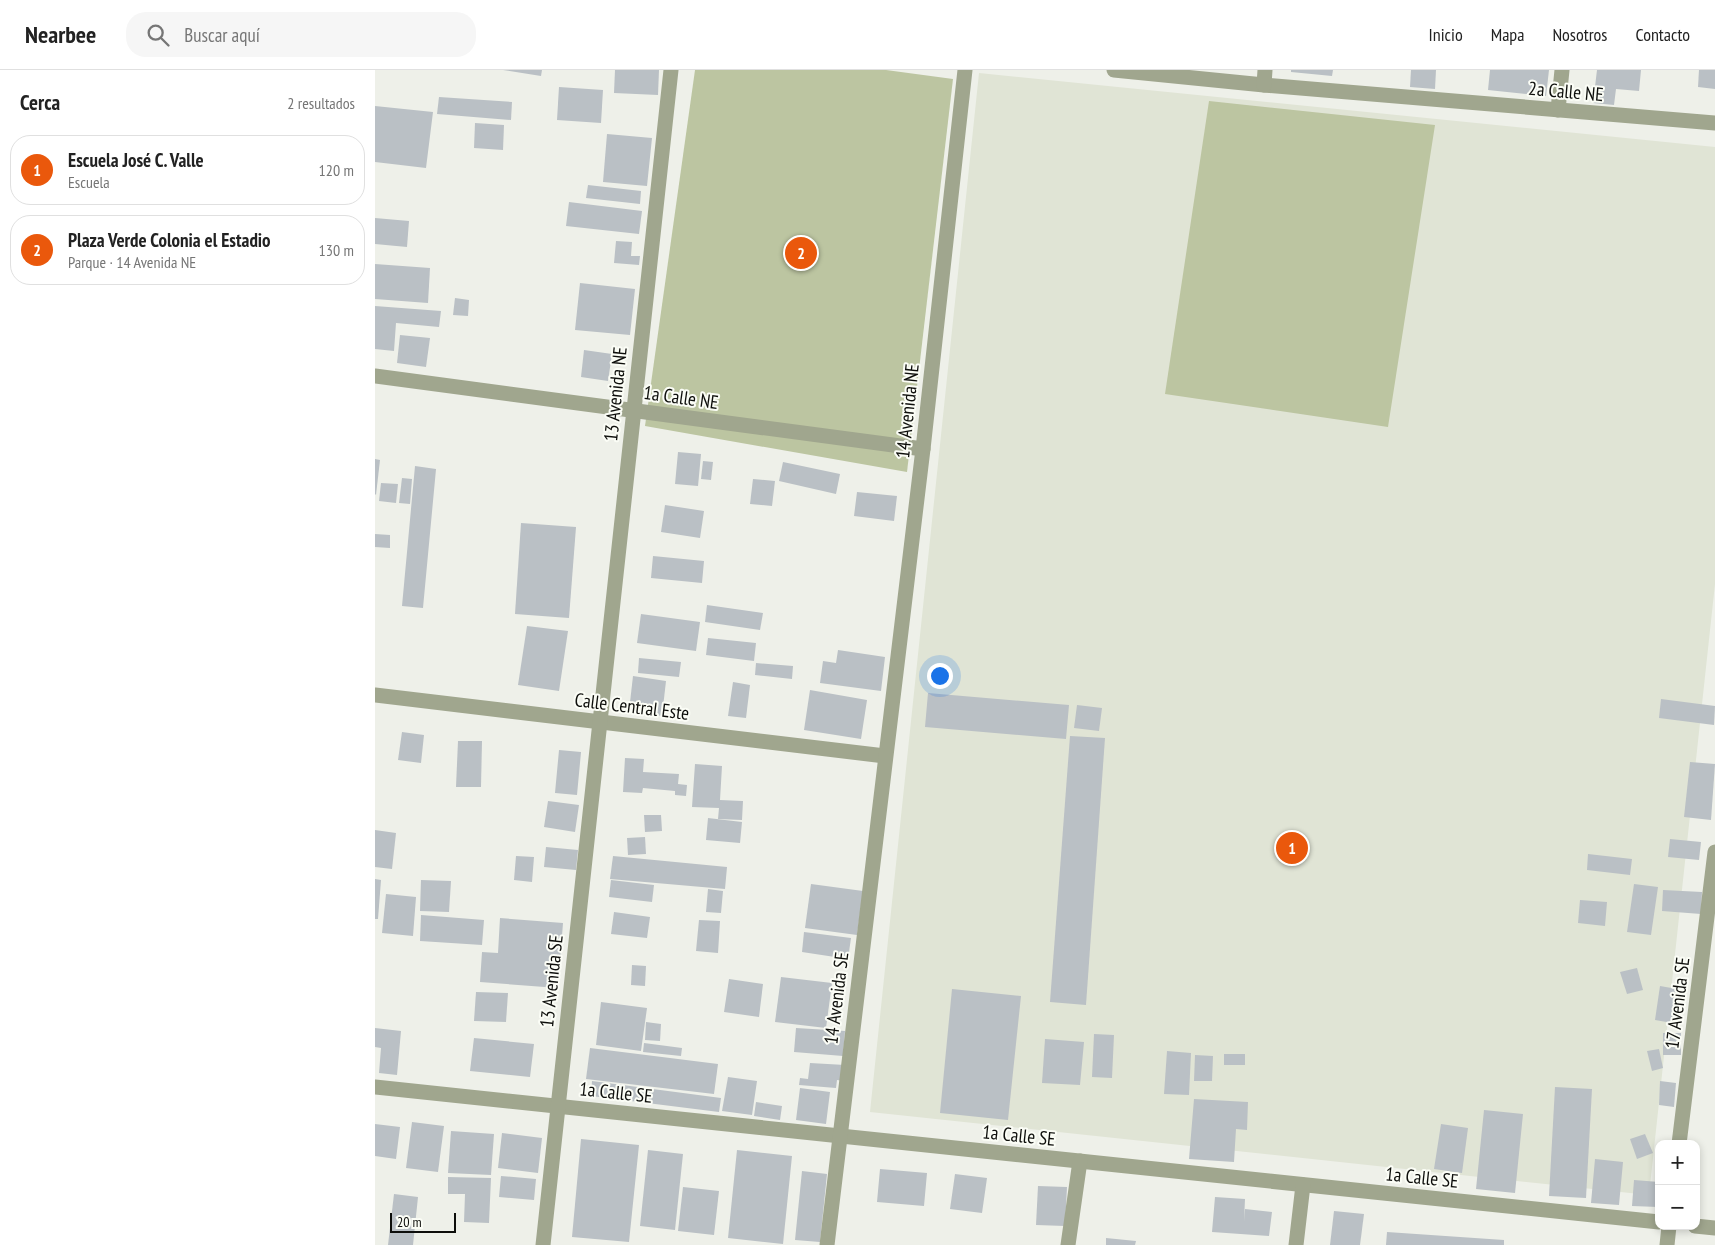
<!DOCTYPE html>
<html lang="es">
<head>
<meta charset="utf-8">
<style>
	:root { --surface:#fff; --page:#f6f6f6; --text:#222; --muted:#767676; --line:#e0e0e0; --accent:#ea580c }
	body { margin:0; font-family:"PT Sans Narrow",sans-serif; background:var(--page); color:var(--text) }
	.controls { position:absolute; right:15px; bottom:15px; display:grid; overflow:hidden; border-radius:10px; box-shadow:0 2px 8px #0003 }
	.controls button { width:45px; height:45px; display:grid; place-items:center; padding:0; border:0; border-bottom:1px solid var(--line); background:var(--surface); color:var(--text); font:25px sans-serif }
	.scale { position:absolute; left:15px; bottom:12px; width:66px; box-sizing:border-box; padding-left:5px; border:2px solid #0d0e0b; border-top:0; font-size:14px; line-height:18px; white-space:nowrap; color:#0d0e0b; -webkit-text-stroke:4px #fbfdf6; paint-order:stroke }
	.you { position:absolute; left:564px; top:605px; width:18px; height:18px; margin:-12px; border:4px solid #fff; border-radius:50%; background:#1a73e8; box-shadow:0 0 0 8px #1a73e833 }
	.badge { display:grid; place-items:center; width:32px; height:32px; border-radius:50%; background:var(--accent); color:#fff; font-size:16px; font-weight:700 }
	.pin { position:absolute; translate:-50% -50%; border:2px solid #fff; box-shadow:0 1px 5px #0006 }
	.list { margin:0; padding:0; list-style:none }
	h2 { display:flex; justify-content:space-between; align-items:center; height:65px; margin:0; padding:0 20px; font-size:21px }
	h2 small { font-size:16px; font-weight:400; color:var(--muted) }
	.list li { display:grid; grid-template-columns:32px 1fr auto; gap:15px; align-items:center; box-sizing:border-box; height:70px; margin:0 10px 10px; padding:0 10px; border:1px solid var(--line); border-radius:20px }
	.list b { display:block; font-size:19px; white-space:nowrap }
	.list p { margin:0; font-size:16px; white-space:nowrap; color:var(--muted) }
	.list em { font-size:16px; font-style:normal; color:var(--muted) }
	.icon { flex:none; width:28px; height:28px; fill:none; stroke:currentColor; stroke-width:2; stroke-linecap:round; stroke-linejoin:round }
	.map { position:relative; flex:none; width:1340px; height:1175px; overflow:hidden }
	header { display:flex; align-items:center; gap:30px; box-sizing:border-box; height:70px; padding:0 25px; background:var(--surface); border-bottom:1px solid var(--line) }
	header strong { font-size:24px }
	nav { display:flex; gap:28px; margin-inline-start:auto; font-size:18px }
	.search { width:350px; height:45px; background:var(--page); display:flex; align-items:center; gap:12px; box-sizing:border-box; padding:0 18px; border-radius:20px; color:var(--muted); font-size:19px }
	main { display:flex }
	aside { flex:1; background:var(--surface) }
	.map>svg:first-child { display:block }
	.built { fill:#e0e4d5 }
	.green { fill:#bcc5a1 }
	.building { fill:#bac0c5 }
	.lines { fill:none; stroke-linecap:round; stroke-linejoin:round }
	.minor { stroke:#a0a68e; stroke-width:15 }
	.labels { text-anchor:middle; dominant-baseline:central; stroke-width:4; stroke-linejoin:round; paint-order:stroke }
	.street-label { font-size:19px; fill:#0d0e0b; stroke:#fbfdf6 }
</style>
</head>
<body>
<header>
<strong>Nearbee</strong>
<div class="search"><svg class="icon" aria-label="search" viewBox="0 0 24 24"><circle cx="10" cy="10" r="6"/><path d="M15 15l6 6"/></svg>Buscar aquí</div>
<nav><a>Inicio</a><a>Mapa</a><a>Nosotros</a><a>Contacto</a></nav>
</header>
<main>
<aside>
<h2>Cerca<small>2 resultados</small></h2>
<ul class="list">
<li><span class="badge">1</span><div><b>Escuela José C. Valle</b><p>Escuela</p></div><em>120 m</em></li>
<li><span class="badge">2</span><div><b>Plaza Verde Colonia el Estadio</b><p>Parque · 14 Avenida NE</p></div><em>130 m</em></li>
</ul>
</aside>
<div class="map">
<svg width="1340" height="1175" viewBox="0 0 1340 1175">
	<rect width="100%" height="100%" fill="#eef0e9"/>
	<path class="built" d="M604,3L1340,77V514L1274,1125L495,1042Z"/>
	<g class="green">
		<path d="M320,0H511L578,9L532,402L270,356Z"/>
		<path d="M834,31L1060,55L1013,357L790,324Z"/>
	</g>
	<g class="building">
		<path d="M128,0H167L166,6Z"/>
		<path d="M240,0H284L283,25L239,23Z"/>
		<path d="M916,0H958L957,6L916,2Z"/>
		<path d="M1036,0H1061L1060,19L1035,17Z"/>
		<path d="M1115,0H1174L1171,26L1113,20Z"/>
		<path d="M1222,0H1266L1264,21L1241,19L1239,35L1218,33Z"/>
		<path d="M1324,0H1340V19L1323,17Z"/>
		<path d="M184,17L228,20L226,53L182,50Z"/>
		<path d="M64,27L137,32L136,50L62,44Z"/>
		<path d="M0,36L58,42L51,98L0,92Z"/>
		<path d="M100,53L129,55L128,80L99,78Z"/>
		<path d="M232,64L277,68L272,116L228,112Z"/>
		<path d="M213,115L266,121L265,134L211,128Z"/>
		<path d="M194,132L267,141L264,164L191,156Z"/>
		<path d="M0,148L34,151L32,177L0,174Z"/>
		<path d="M241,171L257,172L256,186H265L264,195L239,193Z"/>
		<path d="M0,194L55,198L53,233L0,229Z"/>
		<path d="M205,213L260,219L255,265L200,260Z"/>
		<path d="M80,228L94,230L93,246L78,245Z"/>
		<path d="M0,236L66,241L64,257L21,253L19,281L0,279Z"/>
		<path d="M25,265L55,268L51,297L22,293Z"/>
		<path d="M209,280L237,284L233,311L206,307Z"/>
		<path d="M303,382L326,384L323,416L300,414Z"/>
		<path d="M0,389L5,390L1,425L0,424Z"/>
		<path d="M328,391L338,392L336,410L326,409Z"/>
		<path d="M408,392L465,404L461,424L404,411Z"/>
		<path d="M40,396L61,399L48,538L27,536Z"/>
		<path d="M27,408L37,409L35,434L24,433Z"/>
		<path d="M378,409L400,411L397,436L375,434Z"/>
		<path d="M6,413L23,414L21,433L4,431Z"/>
		<path d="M482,422L522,426L519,451L479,446Z"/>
		<path d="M290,435L329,441L325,468L286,462Z"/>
		<path d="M146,453L201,457L194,548L140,544Z"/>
		<path d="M0,464L15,465V478L0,477Z"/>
		<path d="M278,486L329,491L327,513L276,508Z"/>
		<path d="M332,535L388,543L385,560L330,552Z"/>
		<path d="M266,544L325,552L321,581L262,573Z"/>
		<path d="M152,556L193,561L184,621L143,615Z"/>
		<path d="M333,568L381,573L379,591L331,585Z"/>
		<path d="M463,580L510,587L506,621L445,613L448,591L461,593Z"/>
		<path d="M264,588L306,592L304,607L263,603Z"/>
		<path d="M381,593L418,596L417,609L380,605Z"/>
		<path d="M258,606L291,611L287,646L254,641Z"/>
		<path d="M358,612L375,615L371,648L353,646Z"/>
		<path d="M435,620L492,630L486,669L429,660Z"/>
		<path d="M553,623L694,635L691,669L550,657Z"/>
		<path d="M1286,629L1340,636L1339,655L1284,648Z"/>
		<path d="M702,635L727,638L724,661L699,658Z"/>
		<path d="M27,662L49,665L46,693L23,690Z"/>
		<path d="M695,666L730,668L711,935L675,932Z"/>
		<path d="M83,671H107L106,717H81Z"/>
		<path d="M184,680L206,682L202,725L180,723Z"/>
		<path d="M250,688L269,689L268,702L304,704L303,714L312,715L311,726L300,725V721L268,718L267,723L248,722Z"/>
		<path d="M1315,692L1340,694L1336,750L1309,747Z"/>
		<path d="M320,694L347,696L345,730L368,731L367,750L343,749L344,738L317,737Z"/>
		<path d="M173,731L204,735L200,762L169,757Z"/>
		<path d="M269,745H286L287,761L270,762Z"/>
		<path d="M333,748L367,752L365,773L331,770Z"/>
		<path d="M0,760L21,763L17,799L0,797Z"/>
		<path d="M270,767L271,784L253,785L252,768Z"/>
		<path d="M1295,769L1326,772L1324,790L1293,787Z"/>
		<path d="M171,777L203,780L201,800L169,797Z"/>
		<path d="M1213,784L1257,789L1255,805L1212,800Z"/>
		<path d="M141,786L159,787L157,812L139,810Z"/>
		<path d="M238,786L352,797L350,819L235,809Z"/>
		<path d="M0,809L6,810L3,849H0Z"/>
		<path d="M46,810L76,811L74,842L45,841Z"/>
		<path d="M236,810L279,815L277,832L234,827Z"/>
		<path d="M436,814L488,821L482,865L430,858Z"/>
		<path d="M1259,814L1283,817L1276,865L1252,862Z"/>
		<path d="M333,819L348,821L346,843L331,842Z"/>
		<path d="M1288,820L1327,822L1326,844L1287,841Z"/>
		<path d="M11,824L41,827L38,866L7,863Z"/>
		<path d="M1205,830L1232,832L1230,856L1203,853Z"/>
		<path d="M239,842L275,847L272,868L236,864Z"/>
		<path d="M46,845L109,850L107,875L45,871Z"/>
		<path d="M125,848L188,853L183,918L105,912L107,882L123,883Z"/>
		<path d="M324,850L345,851L343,883L321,881Z"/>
		<path d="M429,862L476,868L473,889L427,882Z"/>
		<path d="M257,895L271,896L270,916L256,915Z"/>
		<path d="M1262,898L1268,920L1252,924L1245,902Z"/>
		<path d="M406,907L457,913L451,958L400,952Z"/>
		<path d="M354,909L388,914L384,947L349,942Z"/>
		<path d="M1285,916L1308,920L1303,954L1280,950Z"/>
		<path d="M577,919L646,926L633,1050L565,1043Z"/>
		<path d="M101,922L133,923L131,952L99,951Z"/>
		<path d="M226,932L272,938L266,981L221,975Z"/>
		<path d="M271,952L286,954L285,971L270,970Z"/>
		<path d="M0,958L26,961L22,1005L4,1003L6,978L0,977Z"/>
		<path d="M421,958L470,961L468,986L419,982Z"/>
		<rect x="1288" y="963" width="18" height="22"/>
		<path d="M719,964L739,965L737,1008L717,1007Z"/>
		<path d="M99,968L159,974L155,1007L95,1001Z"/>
		<path d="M670,969L709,972L705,1015L667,1013Z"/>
		<path d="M269,973L307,978L306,986L268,982Z"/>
		<path d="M215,978L343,994L339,1024L211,1009Z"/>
		<path d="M1284,979L1288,998L1277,1001L1272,981Z"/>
		<path d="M792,981L816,983L814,1025L789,1024Z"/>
		<rect x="849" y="984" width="21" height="11"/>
		<path d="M820,985L838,986L837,1011H819Z"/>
		<path d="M435,993L470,995L469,1011L462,1010L461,1018L424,1015L425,1008L433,1009Z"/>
		<path d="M353,1007L382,1011L377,1045L347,1041Z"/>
		<path d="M217,1011L346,1028L344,1042L216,1026Z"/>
		<path d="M1285,1011L1301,1013L1299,1037L1284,1035Z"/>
		<path d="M1180,1017L1217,1019L1211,1128L1174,1126Z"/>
		<path d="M425,1018L455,1022L451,1054L421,1050Z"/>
		<path d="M819,1029L873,1032L872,1060L861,1059L859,1092L814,1089Z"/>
		<path d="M381,1032L407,1036L405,1050L379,1046Z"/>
		<path d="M1109,1040L1148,1044L1140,1123L1101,1119Z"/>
		<path d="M37,1052L69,1056L63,1102L31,1098Z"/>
		<path d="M0,1054L25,1057L21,1089L0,1086Z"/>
		<path d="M1066,1054L1093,1058L1087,1103L1059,1099Z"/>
		<path d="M76,1061L119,1064L116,1105L73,1103Z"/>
		<path d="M127,1063L167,1068L163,1103L123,1098Z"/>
		<path d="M1270,1064L1278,1083L1262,1089L1255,1069Z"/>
		<path d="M206,1069L264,1075L254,1172L197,1167Z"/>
		<path d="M273,1080L308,1084L300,1160L265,1156Z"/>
		<path d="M362,1080L417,1086L408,1174L353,1168Z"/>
		<path d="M1220,1089L1248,1092L1244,1135L1216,1133Z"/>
		<path d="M505,1099L552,1103L549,1136L502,1132Z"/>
		<path d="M427,1101L452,1104L445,1172L420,1170Z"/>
		<path d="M580,1104L612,1108L607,1143L575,1139Z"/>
		<path d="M126,1106L161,1109L159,1130L124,1127Z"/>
		<path d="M73,1107L116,1108L114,1153L89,1152L90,1124H73Z"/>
		<path d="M1259,1110L1284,1112L1283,1137L1257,1136Z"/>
		<path d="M663,1116L692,1117L690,1156L661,1155Z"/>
		<path d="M308,1117L344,1121L339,1165L303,1161Z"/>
		<path d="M19,1124L43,1127L38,1175H13Z"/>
		<path d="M840,1127L870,1129L869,1151L870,1139L897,1142L894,1166L837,1162Z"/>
		<path d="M959,1141L989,1144L985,1175H955Z"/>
		<path d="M1012,1162L1129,1170V1175H1011Z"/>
		<path d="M731,1168L761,1171L760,1175H731Z"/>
	</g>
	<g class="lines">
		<g class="minor">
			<path d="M739,0L889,15L1340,53"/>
			<path d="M889,15L890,0"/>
			<path d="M1183,40L1187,0"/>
			<path d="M0,306L548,379"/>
			<path d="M0,625L510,686"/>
			<path d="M0,1017L1284,1152"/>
			<path d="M1304,1074L1340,782"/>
			<path d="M1320,1156L1340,1158"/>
			<path d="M168,1175L296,0"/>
			<path d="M452,1175L548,379L590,0"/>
			<path d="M693,1175L705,1091"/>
			<path d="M921,1175L928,1115"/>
			<path d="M1292,1175L1294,1156"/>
		</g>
	</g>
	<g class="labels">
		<g class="street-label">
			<text transform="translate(1191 21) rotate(5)">2a Calle NE</text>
			<text transform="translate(240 324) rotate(-84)">13 Avenida NE</text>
			<text transform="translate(306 327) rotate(8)">1a Calle NE</text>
			<text transform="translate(532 341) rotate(-84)">14 Avenida NE</text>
			<text transform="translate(257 636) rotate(7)">Calle Central Este</text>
			<text transform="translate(176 911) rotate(-84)">13 Avenida SE</text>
			<text transform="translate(461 928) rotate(-83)">14 Avenida SE</text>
			<text transform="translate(1302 933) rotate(-83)">17 Avenida SE</text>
			<text transform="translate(241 1022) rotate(6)">1a Calle SE</text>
			<text transform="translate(644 1065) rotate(6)">1a Calle SE</text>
			<text transform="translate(1047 1107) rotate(6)">1a Calle SE</text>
		</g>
	</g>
</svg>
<div class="controls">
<button>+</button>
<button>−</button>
</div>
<div class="scale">20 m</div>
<div class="you"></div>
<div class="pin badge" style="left:917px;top:778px">1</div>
<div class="pin badge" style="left:426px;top:183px">2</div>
</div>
</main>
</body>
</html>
